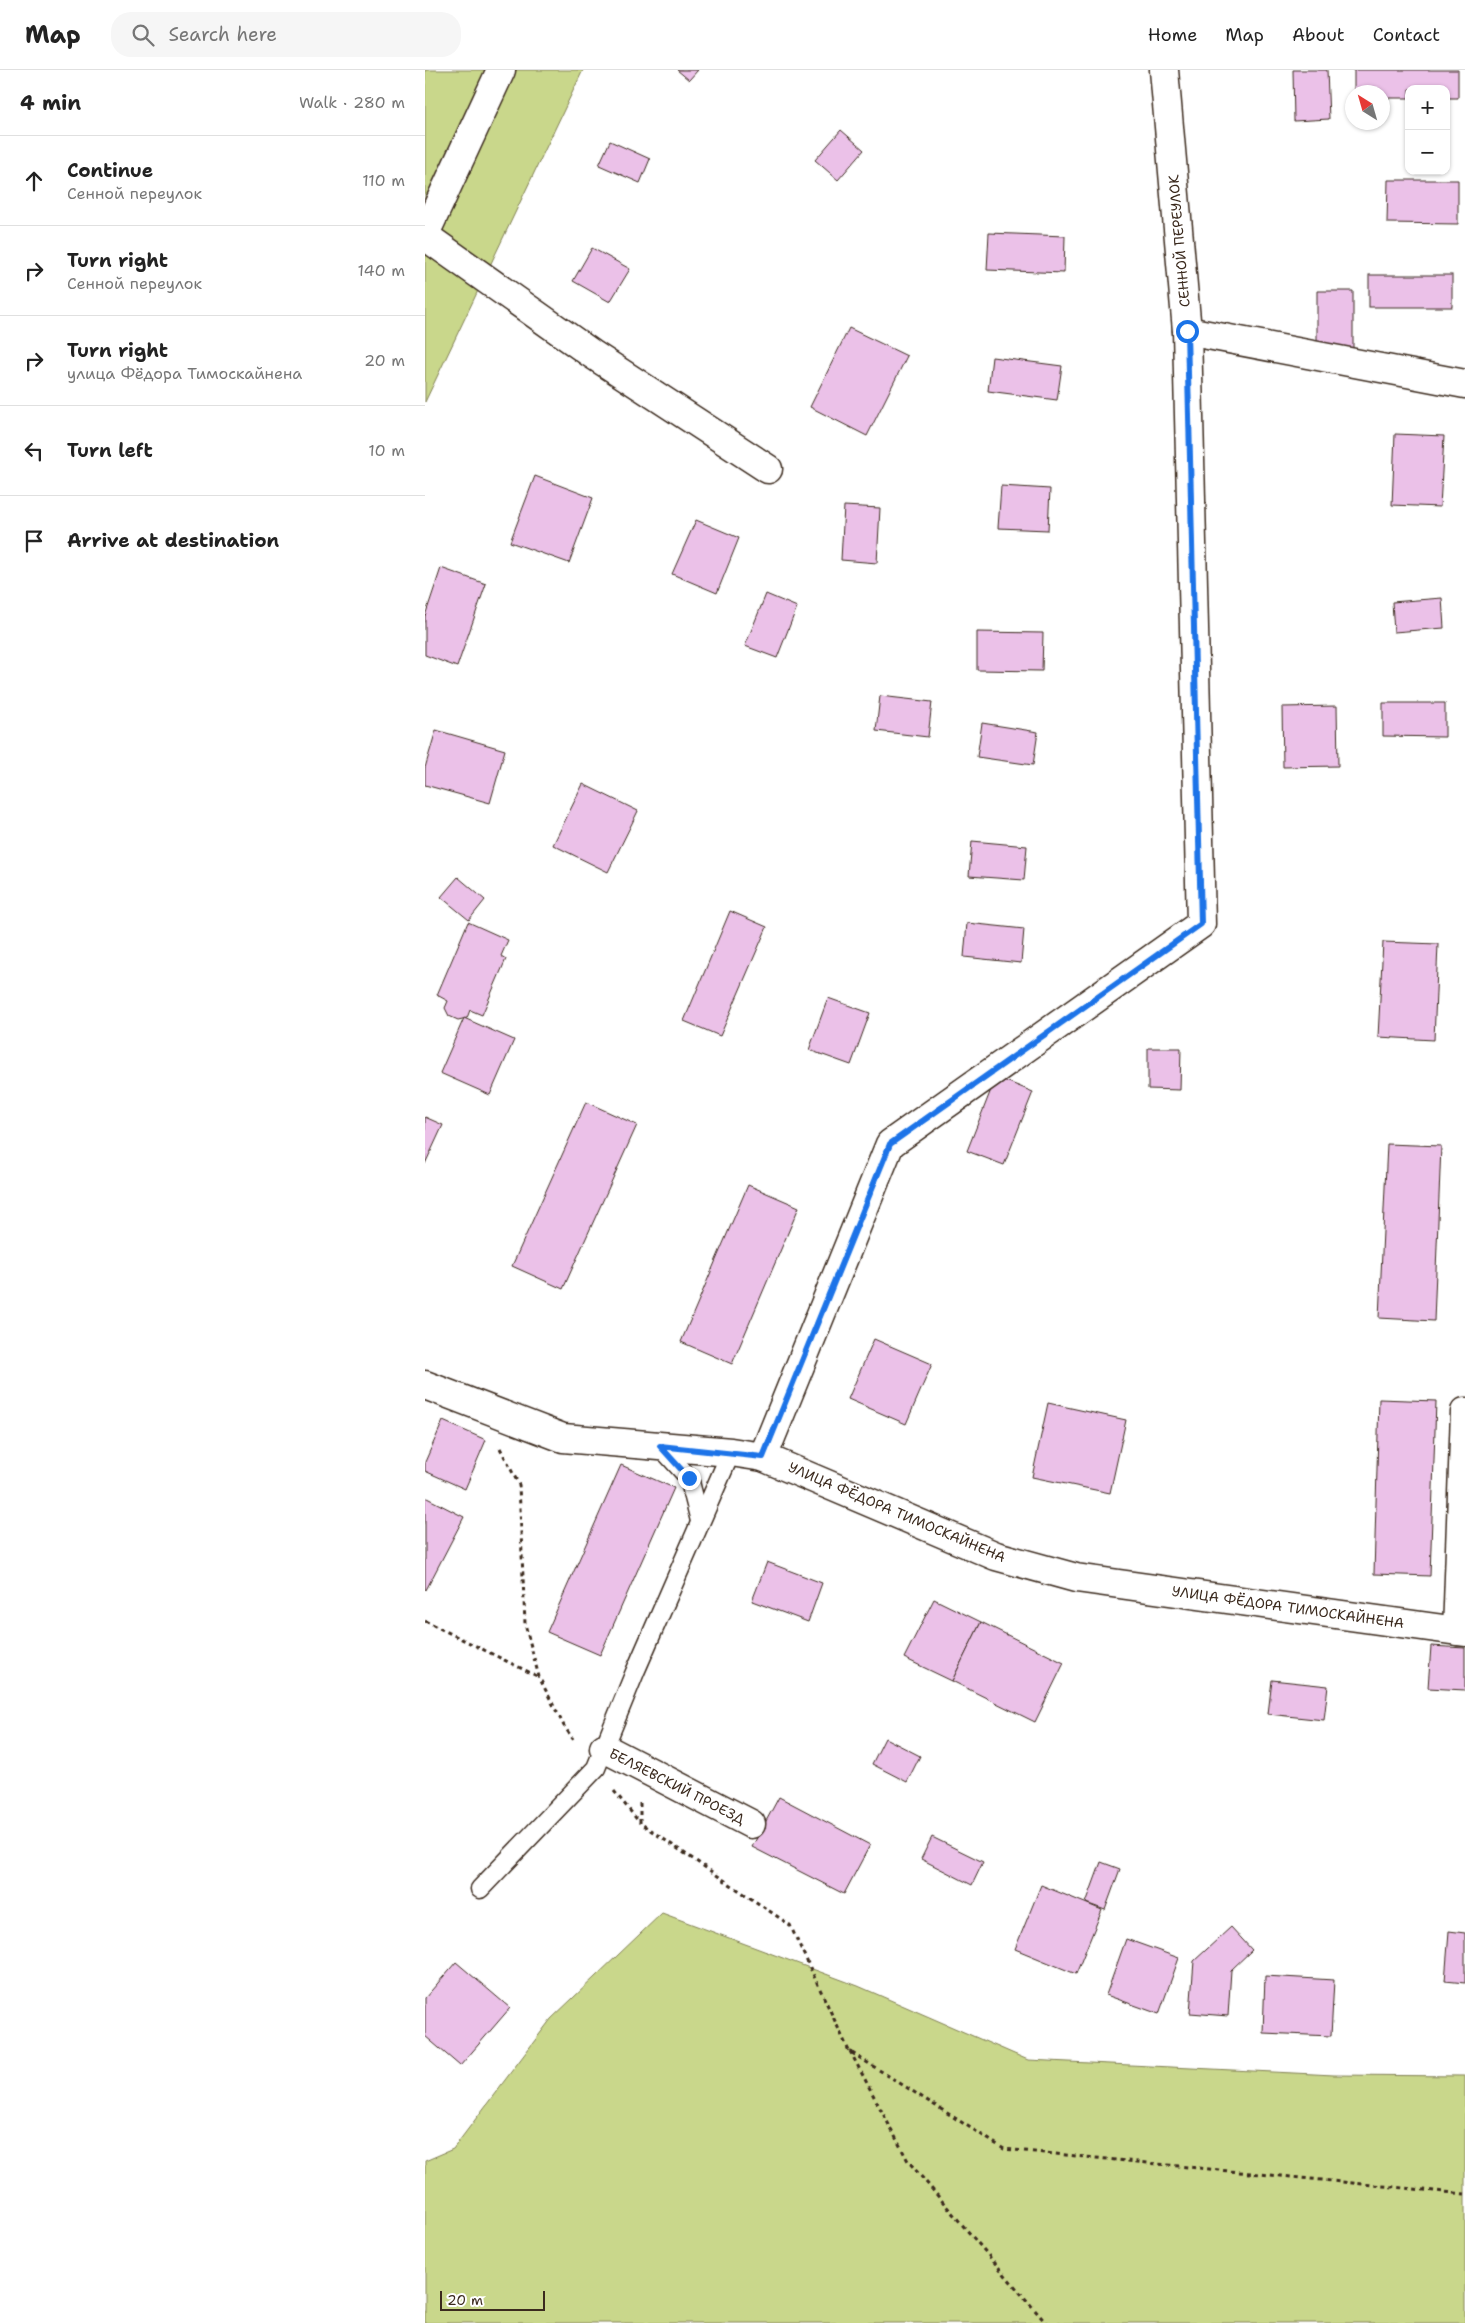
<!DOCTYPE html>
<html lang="en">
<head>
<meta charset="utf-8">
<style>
	:root { --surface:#fff; --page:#f6f6f6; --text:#222; --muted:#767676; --line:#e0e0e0 }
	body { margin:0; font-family:"Shantell Sans",sans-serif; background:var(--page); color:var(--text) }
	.controls { position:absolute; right:15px; top:15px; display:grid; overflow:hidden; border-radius:10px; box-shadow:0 1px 4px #0004 }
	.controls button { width:45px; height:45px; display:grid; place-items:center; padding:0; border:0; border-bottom:1px solid var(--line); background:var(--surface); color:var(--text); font:25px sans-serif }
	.compass { position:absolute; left:920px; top:15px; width:45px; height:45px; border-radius:50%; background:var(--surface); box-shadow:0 1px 4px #0004; rotate:323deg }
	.scale { position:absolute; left:15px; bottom:12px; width:105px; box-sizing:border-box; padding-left:5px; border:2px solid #3b2a1e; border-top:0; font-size:14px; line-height:18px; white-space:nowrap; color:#3b2a1e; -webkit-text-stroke:4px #fff; paint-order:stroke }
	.stop { position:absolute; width:15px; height:15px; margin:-11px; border:4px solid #1a73e8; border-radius:50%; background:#fff }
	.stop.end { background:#1a73e8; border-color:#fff; box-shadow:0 1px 5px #0008 }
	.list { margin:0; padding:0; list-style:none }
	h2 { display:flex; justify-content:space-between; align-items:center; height:65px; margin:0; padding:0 20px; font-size:21px }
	h2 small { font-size:16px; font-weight:400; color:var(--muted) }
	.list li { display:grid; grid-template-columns:32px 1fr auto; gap:15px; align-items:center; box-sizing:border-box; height:90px; padding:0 20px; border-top:1px solid var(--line) }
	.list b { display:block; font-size:19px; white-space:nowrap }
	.list p { margin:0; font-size:16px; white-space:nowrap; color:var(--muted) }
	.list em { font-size:16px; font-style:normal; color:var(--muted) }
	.icon { flex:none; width:28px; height:28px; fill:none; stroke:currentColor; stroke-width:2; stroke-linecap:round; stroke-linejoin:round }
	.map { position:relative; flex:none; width:1040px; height:2253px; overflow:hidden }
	header { display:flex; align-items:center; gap:30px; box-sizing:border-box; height:70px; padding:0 25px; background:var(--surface); border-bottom:1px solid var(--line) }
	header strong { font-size:24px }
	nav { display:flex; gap:28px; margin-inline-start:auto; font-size:18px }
	.search { width:350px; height:45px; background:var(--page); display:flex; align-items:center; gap:12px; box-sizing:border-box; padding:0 18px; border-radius:20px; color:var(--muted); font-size:19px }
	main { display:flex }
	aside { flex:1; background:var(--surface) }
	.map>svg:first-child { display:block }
	.green { fill:#c9d78b; stroke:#828054 }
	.building { fill:#ebc1e8; stroke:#3b2a1e }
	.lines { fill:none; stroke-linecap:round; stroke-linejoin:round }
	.lane-casing { stroke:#3b2a1e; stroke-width:21 }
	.street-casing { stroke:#3b2a1e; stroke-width:31 }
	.secondary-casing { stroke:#3b2a1e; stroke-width:31 }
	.path { stroke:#3b2a1e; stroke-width:3; stroke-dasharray:4 4; stroke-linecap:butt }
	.lane { stroke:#fff; stroke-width:18 }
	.street { stroke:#fff; stroke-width:28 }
	.secondary { stroke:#fff; stroke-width:28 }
	.route { stroke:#1a73e8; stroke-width:6 }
	.labels { text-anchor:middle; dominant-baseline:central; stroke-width:4; stroke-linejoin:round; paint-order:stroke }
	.street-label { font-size:14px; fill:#3b2a1e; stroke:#fff }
</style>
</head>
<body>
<header>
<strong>Map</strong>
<div class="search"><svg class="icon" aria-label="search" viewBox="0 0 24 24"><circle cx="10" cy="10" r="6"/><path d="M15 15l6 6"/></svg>Search here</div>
<nav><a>Home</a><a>Map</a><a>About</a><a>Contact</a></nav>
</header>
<main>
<aside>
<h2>4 min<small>Walk · 280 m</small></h2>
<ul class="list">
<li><svg class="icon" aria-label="ahead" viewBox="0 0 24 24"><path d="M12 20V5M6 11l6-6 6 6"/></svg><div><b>Continue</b><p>Сенной переулок</p></div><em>110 m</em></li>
<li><svg class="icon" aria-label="right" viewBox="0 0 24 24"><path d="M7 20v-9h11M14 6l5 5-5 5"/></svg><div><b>Turn right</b><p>Сенной переулок</p></div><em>140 m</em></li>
<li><svg class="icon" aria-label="right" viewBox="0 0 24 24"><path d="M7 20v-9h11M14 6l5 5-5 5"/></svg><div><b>Turn right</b><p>улица Фёдора Тимоскайнена</p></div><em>20 m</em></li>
<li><svg class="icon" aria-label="left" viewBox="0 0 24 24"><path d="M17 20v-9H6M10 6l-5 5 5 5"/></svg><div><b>Turn left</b></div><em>10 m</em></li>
<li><svg class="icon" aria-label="arrive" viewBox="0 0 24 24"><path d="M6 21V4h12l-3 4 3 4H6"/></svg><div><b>Arrive at destination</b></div></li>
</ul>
</aside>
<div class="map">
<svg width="1040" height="2253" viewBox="0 0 1040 2253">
	<rect width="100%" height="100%" fill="#fff"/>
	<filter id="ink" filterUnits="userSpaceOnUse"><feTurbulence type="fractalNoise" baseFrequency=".02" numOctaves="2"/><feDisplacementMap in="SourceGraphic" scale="10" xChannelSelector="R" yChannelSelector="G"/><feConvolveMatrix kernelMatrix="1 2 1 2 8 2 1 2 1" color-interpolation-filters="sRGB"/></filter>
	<g filter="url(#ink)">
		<g class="green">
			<path d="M0,0H158L0,332Z"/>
			<path d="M237,1843L433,1916L603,1990L909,2005L1040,2006V2253H0V2091L28,2079L126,1949Z"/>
		</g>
		<g class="building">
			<path d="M252,0H273L264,10Z"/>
			<path d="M868,0H902L904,49L869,51Z"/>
			<path d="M929,0H1033V28H1021V19H984V28H958V22H929Z"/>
			<path d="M416,60L439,80L413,110L390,90Z"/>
			<path d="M185,71L225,89L215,113L174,95Z"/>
			<path d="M963,110H1033V154L962,153Z"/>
			<path d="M564,163L640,166L639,203L562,200Z"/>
			<path d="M167,178L205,199L185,232L148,211Z"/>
			<rect x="944" y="205" width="83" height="32"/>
			<path d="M892,221H928V278L892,279Z"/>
			<path d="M424,258L482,286L442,366L385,337Z"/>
			<path d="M567,287L637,296L632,330L563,321Z"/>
			<path d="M970,364L1019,366L1015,437L967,435Z"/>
			<path d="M110,406L168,428L144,493L85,472Z"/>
			<path d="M576,416L625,419L623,460L573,458Z"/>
			<path d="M419,436L455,438L452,493L416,490Z"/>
			<path d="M271,450L314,468L292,523L247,504Z"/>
			<path d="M16,498L61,514L32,597L0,585V546Z"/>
			<path d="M341,524L372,537L352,588L320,576Z"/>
			<path d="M1017,528L1019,558L969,562L967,532Z"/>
			<path d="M552,562L618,563L617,601L552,600Z"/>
			<path d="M455,626L507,632L503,667L451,661Z"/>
			<path d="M958,633H1020V667L958,666Z"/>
			<path d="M912,636L913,696L858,697L857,637Z"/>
			<path d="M557,653L613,662L608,695L552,687Z"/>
			<path d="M11,660L80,680L65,733L0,715V698Z"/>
			<path d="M158,714L213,741L183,802L128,775Z"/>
			<path d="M547,771L602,776L599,810L544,806Z"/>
			<path d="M33,807L60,830L44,850L16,827Z"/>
			<path d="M305,841L342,857L295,966L259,951Z"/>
			<path d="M43,852L83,870L76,886L81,889L57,945L45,940L42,948L33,950L24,946L20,938L23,931L12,925Z"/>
			<path d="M542,853L599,859L596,893L539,887Z"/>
			<path d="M958,872L1013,874L1009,970L953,967Z"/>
			<path d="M403,928L445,943L426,995L384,980Z"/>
			<path d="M39,948L89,970L65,1025L15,1003Z"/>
			<path d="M723,978H756L755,1020L723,1019Z"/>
			<path d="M571,1007L608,1022L579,1095L542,1081Z"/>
			<path d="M161,1032L212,1055L138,1219L87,1196Z"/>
			<path d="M0,1047L18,1055L0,1094Z"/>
			<path d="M962,1074L1016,1076L1009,1251L954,1248Z"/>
			<path d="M323,1115L374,1137L307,1294L256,1272Z"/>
			<path d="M449,1269L507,1294L481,1354L423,1329Z"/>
			<path d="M954,1329L1011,1331L1005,1506L949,1504Z"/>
			<path d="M623,1333L701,1350L685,1423L607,1407Z"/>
			<path d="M18,1351L61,1370L40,1419L0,1401V1392Z"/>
			<path d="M196,1395L249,1418L175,1585L122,1562Z"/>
			<path d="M0,1427L39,1447L1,1520L0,1519Z"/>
			<path d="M342,1492L397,1513L383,1552L327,1531Z"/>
			<path d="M509,1529L556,1552L527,1611L479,1588Z"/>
			<path d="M556,1552L639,1593L610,1652L527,1611Z"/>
			<path d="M1006,1576L1040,1578V1620L1003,1618Z"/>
			<path d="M847,1610L903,1616L899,1650L843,1644Z"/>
			<path d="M460,1668L495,1686L482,1712L447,1694Z"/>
			<path d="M354,1727L445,1775L419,1824L327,1777Z"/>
			<path d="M507,1767L558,1792L547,1815L496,1789Z"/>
			<path d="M676,1792L695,1799L680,1840L661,1833Z"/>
			<path d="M616,1815L677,1840L651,1904L590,1879Z"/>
			<path d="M806,1857L827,1880L806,1900L803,1946L765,1943L769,1891Z"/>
			<path d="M1024,1861L1040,1863V1913L1020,1911Z"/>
			<path d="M701,1869L754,1888L734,1944L681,1925Z"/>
			<path d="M31,1892L85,1938L35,1996L0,1966V1928Z"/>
			<path d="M840,1906L909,1910L906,1966L838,1963Z"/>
		</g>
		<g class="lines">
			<defs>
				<g id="lane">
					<path d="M235,1376L264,1408L275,1451"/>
					<path d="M55,1819L171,1698L210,1602L306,1382"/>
				</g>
				<g id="street">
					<path d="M0,166L167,284L343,399"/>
					<path d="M762,261L1040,314"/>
					<path d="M0,1315L138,1368L306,1382L338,1387L571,1486L651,1508L1040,1562"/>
					<path d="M338,1387L465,1074L776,854L762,261L739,0"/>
					<path d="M1032,1561L1040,1342"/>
					<path d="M179,1678L326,1754"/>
				</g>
				<path id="secondary" d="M0,164L76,0"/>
			</defs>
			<use href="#lane" class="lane-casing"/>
			<use href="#street" class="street-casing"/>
			<use href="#secondary" class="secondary-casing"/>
			<g class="path">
				<path d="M75,1378L94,1415L100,1554L114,1607L139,1656L148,1669"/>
				<path d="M0,1551L114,1607"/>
				<path d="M189,1721L215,1753"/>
				<path d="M215,1733V1753L365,1855L424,1981L579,2079L1040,2124"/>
				<path d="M425,1981L483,2091L621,2253"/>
			</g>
			<use href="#lane" class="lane"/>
			<use href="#street" class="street"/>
			<use href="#secondary" class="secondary"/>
		</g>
	</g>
	<g class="lines" filter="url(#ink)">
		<path class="route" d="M264,1408L235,1376L338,1387L465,1074L776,854L762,261"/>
	</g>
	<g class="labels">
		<g class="street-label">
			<text transform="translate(754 171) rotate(-95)">СЕННОЙ ПЕРЕУЛОК</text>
			<text transform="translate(472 1442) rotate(23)">УЛИЦА ФЁДОРА ТИМОСКАЙНЕНА</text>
			<text transform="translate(863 1537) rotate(8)">УЛИЦА ФЁДОРА ТИМОСКАЙНЕНА</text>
			<text transform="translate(252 1716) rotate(27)">БЕЛЯЕВСКИЙ ПРОЕЗД</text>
		</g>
	</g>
</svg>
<div class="controls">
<button>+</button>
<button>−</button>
</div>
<svg class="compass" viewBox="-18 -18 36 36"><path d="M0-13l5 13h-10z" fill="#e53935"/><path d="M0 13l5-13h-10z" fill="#767676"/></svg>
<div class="scale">20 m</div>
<div class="stop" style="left:762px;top:261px"></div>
<div class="stop end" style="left:264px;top:1408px"></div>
</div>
</main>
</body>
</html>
